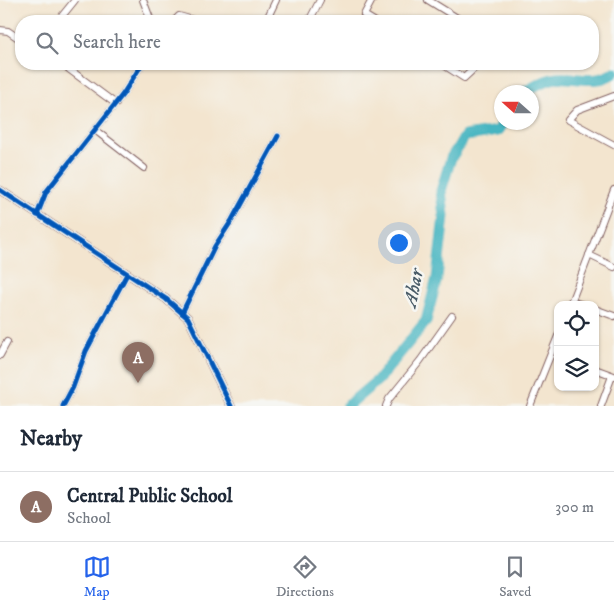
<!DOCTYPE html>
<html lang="en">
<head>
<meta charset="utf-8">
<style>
	:root { --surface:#fff; --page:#f6f6f7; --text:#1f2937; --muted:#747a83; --line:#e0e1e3; --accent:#2563eb }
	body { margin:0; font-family:"IM FELL DW Pica",serif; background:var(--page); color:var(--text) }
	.controls { position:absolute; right:15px; bottom:15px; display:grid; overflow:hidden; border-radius:10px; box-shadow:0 1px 4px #0004 }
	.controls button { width:45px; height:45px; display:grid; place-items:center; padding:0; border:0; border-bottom:1px solid var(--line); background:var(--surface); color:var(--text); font:25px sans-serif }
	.compass { position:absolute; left:494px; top:85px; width:45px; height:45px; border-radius:50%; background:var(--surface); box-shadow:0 1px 4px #0004; rotate:291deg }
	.you { position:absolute; left:398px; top:242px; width:18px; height:18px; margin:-12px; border:4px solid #fff; border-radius:50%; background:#1a73e8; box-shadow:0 0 0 8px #1a73e833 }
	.badge { display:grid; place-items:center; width:32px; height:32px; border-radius:50%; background:var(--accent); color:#fff; font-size:16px; font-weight:700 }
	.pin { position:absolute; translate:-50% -41px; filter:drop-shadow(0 1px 2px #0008) }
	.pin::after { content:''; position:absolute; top:26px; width:18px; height:15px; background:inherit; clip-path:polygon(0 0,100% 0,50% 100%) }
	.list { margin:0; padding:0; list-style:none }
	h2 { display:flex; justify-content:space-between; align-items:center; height:65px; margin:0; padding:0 20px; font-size:21px }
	h2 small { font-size:16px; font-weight:400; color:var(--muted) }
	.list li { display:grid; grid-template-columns:32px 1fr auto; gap:15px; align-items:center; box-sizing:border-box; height:70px; padding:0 20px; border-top:1px solid var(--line) }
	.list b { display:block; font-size:19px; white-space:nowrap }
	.list p { margin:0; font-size:16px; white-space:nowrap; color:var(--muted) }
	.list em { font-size:16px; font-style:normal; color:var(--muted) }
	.icon { flex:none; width:28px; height:28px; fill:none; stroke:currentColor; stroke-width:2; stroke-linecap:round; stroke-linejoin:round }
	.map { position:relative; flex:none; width:614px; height:406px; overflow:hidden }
	.search { position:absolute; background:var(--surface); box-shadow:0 1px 4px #0004; left:15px; right:15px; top:15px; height:55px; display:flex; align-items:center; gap:12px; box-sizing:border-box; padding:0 18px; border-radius:20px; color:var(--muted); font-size:19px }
	.sheet { height:135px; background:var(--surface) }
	nav { display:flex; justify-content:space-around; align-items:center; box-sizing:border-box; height:70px; border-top:1px solid var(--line); background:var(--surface); font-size:14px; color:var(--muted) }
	nav a { display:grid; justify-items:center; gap:2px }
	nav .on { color:var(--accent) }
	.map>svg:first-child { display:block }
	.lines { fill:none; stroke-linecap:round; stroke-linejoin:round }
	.river { stroke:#47b5c1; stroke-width:11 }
	.minor-casing { stroke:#856464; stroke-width:8 }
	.tertiary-casing { stroke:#856464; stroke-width:9 }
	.minor { stroke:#fff; stroke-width:6 }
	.tertiary { stroke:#fff; stroke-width:8 }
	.cycleway-casing { stroke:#f6f6f2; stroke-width:8 }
	.cycleway { stroke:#0057b8; stroke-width:5 }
	.labels { text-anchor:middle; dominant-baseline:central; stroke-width:5; stroke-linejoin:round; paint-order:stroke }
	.water-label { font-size:20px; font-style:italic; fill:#495b67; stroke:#f6f6f2 }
</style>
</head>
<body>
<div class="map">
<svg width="614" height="406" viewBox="0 0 614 406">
	<rect width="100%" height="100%" fill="#f6f6f2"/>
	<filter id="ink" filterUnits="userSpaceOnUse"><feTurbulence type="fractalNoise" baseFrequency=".02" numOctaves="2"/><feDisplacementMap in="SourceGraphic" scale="10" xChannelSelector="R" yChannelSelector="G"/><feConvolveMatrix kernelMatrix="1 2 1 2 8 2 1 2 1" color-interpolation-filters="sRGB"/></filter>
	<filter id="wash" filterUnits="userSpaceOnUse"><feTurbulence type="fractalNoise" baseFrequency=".0096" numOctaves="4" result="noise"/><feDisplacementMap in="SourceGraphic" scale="20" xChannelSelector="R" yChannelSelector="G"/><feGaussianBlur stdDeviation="1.12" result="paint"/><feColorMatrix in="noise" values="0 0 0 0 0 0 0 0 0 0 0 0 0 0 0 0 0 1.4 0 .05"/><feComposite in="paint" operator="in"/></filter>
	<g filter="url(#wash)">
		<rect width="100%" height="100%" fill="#f3e5cf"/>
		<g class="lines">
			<g class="river">
				<path d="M524,92C534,87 545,79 557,78C576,76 598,86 614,72"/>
				<path d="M347,406L379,379L426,321L437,278L444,216L441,191L451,158L465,136L498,131L503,122"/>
			</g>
		</g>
	</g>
	<g filter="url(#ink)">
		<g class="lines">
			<defs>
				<g id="minor">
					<path d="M143,0L151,21"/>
					<path d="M372,0L364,15L374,21"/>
					<path d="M428,0L462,21"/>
					<path d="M58,21L75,0"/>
					<path d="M174,21L179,16L197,21"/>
					<path d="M266,21L276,0"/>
					<path d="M309,21L320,0"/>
					<path d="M0,30L8,31L21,40"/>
					<path d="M62,64L116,104"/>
					<path d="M442,64L464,78L479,64"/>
					<path d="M614,96L577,110L568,120L614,145"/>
					<path d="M95,130L144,168"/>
					<path d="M37,215L46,192L123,94L142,64"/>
					<path d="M589,255L614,267"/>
					<path d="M571,301L583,305"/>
					<path d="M570,305L614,190"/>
					<path d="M595,309L614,316"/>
					<path d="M182,313L215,246L232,220L278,136"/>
					<path d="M0,355L7,342"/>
					<path d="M595,369L614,376"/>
					<path d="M63,406L73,387L86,351L127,274"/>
					<path d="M386,406L389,399L420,361L452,316"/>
					<path d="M530,406L558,336"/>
					<path d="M601,406L612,376"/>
				</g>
				<path id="tertiary" d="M0,190L166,299L188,318L231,406"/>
			</defs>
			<use href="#minor" class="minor-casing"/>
			<use href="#tertiary" class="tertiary-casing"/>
			<use href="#minor" class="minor"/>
			<use href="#tertiary" class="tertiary"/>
			<defs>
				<g id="cycleway">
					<path d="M0,190L166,299L188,318L231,406"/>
					<path d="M37,215L46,192L123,94L142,64"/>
					<path d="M182,313L215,246L232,220L278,136"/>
					<path d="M63,406L73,387L86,351L127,274"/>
				</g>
			</defs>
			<use href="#cycleway" class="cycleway-casing"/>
			<use href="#cycleway" class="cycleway"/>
		</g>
	</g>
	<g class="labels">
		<g class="water-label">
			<text transform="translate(414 288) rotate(-78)">Ahar</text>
		</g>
	</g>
</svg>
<div class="controls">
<button><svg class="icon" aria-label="locate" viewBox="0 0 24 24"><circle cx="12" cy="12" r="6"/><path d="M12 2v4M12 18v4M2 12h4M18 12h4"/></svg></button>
<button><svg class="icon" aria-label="layers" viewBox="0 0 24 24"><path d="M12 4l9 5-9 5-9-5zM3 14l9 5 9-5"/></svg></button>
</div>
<svg class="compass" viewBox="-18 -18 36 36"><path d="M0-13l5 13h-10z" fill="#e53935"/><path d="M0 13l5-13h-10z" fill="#747a83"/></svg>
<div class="you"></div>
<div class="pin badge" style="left:138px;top:383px;background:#8d6e63">A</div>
<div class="search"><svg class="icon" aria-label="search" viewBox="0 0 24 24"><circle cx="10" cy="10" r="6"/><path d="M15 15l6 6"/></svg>Search here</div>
</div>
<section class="sheet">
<h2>Nearby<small></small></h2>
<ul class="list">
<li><span class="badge" style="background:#8d6e63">A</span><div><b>Central Public School</b><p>School</p></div><em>300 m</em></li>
</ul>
</section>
<nav>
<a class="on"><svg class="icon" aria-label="map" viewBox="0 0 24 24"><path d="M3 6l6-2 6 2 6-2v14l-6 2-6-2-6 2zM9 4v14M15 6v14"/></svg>Map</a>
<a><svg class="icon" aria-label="directions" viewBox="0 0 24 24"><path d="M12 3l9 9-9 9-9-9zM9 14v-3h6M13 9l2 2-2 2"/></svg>Directions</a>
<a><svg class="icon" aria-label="saved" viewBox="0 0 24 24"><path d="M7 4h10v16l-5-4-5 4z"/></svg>Saved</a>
</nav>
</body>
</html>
